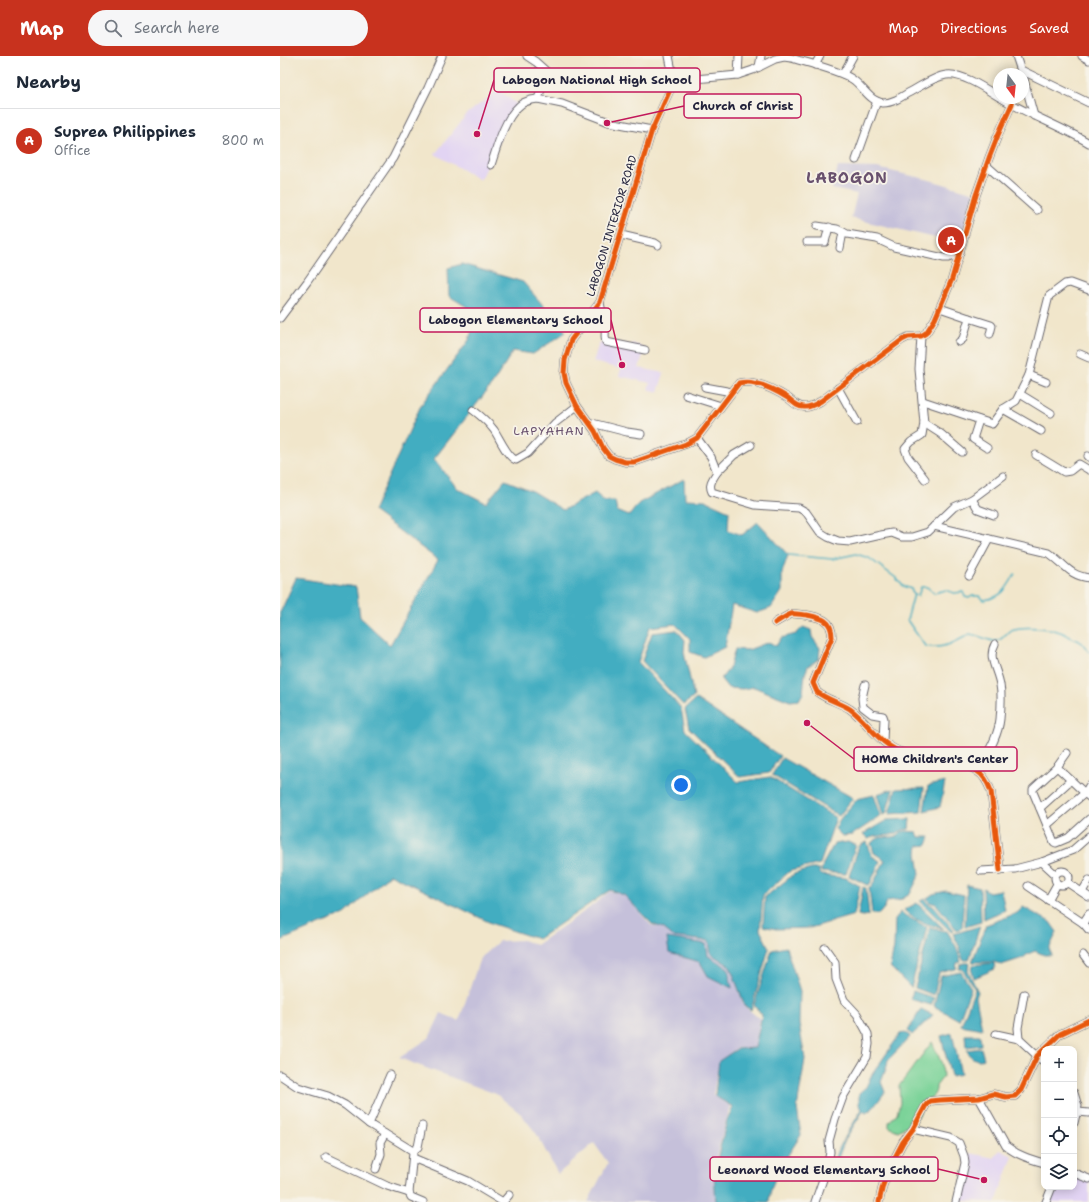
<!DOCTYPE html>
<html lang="en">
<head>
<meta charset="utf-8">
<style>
	:root { --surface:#fff; --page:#f6f6f7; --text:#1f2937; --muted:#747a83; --line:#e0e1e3; --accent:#c8321e }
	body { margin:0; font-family:"Shantell Sans",sans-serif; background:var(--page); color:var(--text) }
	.controls { position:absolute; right:12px; bottom:12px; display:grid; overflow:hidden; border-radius:8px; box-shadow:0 2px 10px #0003 }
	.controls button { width:36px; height:36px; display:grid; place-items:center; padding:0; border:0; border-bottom:1px solid var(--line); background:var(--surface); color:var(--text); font:20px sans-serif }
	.compass { position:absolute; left:713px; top:12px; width:36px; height:36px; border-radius:50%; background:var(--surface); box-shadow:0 2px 10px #0003; rotate:165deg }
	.you { position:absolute; left:401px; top:729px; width:14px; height:14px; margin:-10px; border:3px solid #fff; border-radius:50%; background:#1a73e8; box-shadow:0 0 0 6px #1a73e833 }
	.badge { display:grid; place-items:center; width:26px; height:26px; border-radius:50%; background:var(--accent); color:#fff; font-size:13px; font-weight:700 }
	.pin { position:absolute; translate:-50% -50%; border:2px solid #fff; box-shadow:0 1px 4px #0006 }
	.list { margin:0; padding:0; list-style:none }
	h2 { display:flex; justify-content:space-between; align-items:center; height:52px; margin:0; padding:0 16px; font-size:17px }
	h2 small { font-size:13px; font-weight:400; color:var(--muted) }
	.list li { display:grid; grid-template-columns:26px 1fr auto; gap:12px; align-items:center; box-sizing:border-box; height:64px; padding:0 16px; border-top:1px solid var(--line) }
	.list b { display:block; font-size:15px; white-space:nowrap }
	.list p { margin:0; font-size:13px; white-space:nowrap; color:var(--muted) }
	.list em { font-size:13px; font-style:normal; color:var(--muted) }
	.icon { flex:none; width:22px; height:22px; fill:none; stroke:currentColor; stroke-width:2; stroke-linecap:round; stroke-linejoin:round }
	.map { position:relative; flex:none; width:809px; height:1146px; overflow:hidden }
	header { display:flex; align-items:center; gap:24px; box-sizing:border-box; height:56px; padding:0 20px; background:var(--accent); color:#fff }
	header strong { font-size:19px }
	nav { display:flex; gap:22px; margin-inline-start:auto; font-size:14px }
	.search { width:280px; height:36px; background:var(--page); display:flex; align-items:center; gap:10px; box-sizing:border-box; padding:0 14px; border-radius:22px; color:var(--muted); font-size:15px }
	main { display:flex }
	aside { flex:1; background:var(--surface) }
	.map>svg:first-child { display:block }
	.built { fill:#e2d4f3 }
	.industrial { fill:#c5c0da }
	.green { fill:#7bd399; stroke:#4e7a6a }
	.water { fill:#42adc1; stroke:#32687e }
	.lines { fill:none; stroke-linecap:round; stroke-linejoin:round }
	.stream { stroke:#42adc1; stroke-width:1.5 }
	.minor-casing { stroke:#6a676d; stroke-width:9 }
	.minor { stroke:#fff; stroke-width:7 }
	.cycleway-casing { stroke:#f7f3e8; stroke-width:8 }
	.cycleway { stroke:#e8590c; stroke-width:5 }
	.labels { text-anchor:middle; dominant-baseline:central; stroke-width:3.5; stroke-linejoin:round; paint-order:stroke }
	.street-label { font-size:11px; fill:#22223b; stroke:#f7f3e8 }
	.neighbourhood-label { font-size:12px; letter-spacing:1px; fill:#69516e; stroke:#f7f3e8 }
	.district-label { font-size:15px; font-weight:bold; letter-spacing:1px; fill:#69516e; stroke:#f7f3e8 }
	.leader { fill:none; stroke:#c2185b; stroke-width:1.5 }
	.callout-dot { fill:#c2185b; stroke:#f7f3e8; stroke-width:1.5 }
	.callout { fill:#f7f3e8; stroke:#c2185b; stroke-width:1.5 }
	.callout-label { font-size:12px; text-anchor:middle; font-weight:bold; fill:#22223b }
</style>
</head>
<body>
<header>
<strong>Map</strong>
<div class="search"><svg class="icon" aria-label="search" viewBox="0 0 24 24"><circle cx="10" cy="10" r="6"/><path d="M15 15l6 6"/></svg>Search here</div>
<nav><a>Map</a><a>Directions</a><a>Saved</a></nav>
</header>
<main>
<aside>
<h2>Nearby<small></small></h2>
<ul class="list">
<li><span class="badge">A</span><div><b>Suprea Philippines</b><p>Office</p></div><em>800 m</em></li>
</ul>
</aside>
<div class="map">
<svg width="809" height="1146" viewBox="0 0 809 1146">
	<rect width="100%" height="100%" fill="#f7f3e8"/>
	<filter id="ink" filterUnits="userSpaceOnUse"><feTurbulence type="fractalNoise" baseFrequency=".025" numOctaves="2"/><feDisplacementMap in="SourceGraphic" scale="8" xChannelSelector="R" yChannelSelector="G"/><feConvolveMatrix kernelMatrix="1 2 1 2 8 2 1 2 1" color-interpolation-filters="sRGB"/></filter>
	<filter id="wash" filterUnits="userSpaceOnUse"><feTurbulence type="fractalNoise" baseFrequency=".012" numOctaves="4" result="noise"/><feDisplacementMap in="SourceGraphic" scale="16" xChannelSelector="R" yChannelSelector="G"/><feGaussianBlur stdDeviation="0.9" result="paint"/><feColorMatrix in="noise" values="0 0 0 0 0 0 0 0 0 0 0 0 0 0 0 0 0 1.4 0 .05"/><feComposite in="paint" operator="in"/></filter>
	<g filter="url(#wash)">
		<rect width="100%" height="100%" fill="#f1e6cb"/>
		<g class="built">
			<path d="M218,34L237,48L200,124L155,98L187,58Z"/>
			<path d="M319,287L349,294L352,287L365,292L359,312L384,317L378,336L368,333L370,327L339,320L341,313L313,306Z"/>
			<path d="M720,1094L733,1100L716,1146L680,1145L690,1097L714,1102Z"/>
			<path d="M794,1116L809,1118V1146H768L774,1131H794Z"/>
		</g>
		<g class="industrial">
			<path d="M558,111L597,112L646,123L695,137L678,192L663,190L664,184L571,162L577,138L552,133Z"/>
			<path d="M330,835L344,839L371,869L383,872L394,881L429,886L430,898L450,910L464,950L480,963L475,992H457L439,1005L433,1039L450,1050L433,1113L436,1146H308L328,1107L314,1087L278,1118L256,1077L241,1058L216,1038L119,1002L149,982L161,957L179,965L200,902L219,885L243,884L256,889L309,852Z"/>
		</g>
		<path class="green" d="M652,986L662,1008L663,1021L656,1030C657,1041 648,1042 642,1050C641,1053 640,1056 639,1059C634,1066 625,1071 618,1075L609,1071V1066L617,1057L620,1047L619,1030Z"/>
		<g class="water">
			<path d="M182,208L243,226L286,276L253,298L233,295L213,327L154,403L177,432L206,447L225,424L250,434L283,454L315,437L324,445H335L337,455L349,460L359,447L404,423L405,443L425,444L449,455L448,474L462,479L478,466L508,499L502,517V535L491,552L477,557L452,549L445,591L424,601L410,596V583L395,568L370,571L358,606L401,652L405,674L458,726L490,721L556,762L540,808L510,815L483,839L480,874L489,892L471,954L465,950L450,910L431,898L429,885L394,881L383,872L372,868L344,839L330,834L258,883L213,868L110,818L65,858L0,885V557L16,522L76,531L80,561L110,589L158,504L93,455L141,349L189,284L197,257L169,240L168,212Z"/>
			<path d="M523,571L531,574L532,581L540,592L539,603L528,610L525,618L523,637L519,644L510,645L474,631L463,633L448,632L441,623L450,611L455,593L468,594L489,586L496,590L501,582L516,578Z"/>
			<path d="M397,574L405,584L404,596L414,641L403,649L362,605L372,577Z"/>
			<path d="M416,643L500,700L489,717L460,721L409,672L405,653Z"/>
			<path d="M502,702L573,742L559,760L492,719Z"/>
			<path d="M665,726L660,751L644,755L648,730Z"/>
			<path d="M644,732L641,756L609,758L616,733Z"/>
			<path d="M613,733L606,758L603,759L597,738Z"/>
			<path d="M594,739L601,760L572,779L562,780L555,773L560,763L577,743Z"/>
			<path d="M630,763L629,773C622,773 620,776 614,778C605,781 597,778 588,783L583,778L607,764Z"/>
			<path d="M625,775L637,776L639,781H650L647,789L638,790L637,797L640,818L630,838L622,843L607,845L605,851L599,858H592L589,831L592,830L605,804L594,797L591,787C594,786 596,783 599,782C608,780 615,784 621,776Z"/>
			<path d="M568,786L576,789L566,818L541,816L543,808L554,788Z"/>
			<path d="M587,786L592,800L600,805L590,828L587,829L569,820L579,790Z"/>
			<path d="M531,813H539V817L541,819L566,822L580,830L574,859L530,872L496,873L483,870L485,841L514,818Z"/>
			<path d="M687,829L700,832L701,866L685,871Z"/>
			<path d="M583,831L586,832L589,859L582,860L578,859Z"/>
			<path d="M703,832L709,836L721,834L725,854L704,863Z"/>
			<path d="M666,835L684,839L682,872L677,874L656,848L649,846L647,842L653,838Z"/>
			<path d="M645,843L647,847L653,850L674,874L671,876L640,845Z"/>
			<path d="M637,847L664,873C651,869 633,865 624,854Z"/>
			<path d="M743,851L770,866L777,876L769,893L772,899H764L755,895L748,898L743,902L721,909L715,906H692L706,869L737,857Z"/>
			<path d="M621,856L626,860L647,871L631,932L610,911L614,891L615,863Z"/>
			<path d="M700,870L689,904H683L679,890L673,878Z"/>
			<path d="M650,871L664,875H667L676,890L681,906L677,907L676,913L659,917L654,939L635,932Z"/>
			<path d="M387,882L426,888L428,900L448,912L452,932L428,920L420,906L389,897Z"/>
			<path d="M506,891L520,935L519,968L525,1003L517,1052L521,1079C509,1098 490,1123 489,1146H436L434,1116L447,1064L453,1051L435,1040L439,1005L457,993L475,992L482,959L474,949L492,894Z"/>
			<path d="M684,907H689L688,915L698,936L696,941L702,973L681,969L695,933L682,913H679L680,909Z"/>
			<path d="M714,907L715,913L694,922L692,916L693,909Z"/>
			<path d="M681,916L691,932L679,964L654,950L661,920Z"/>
			<path d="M633,935L654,942L651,949L630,943Z"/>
			<path d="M641,953L653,959L632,979L628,975Z"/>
			<path d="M624,977L628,978L630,981L608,1004L607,1010L601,1026L605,1036L593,1052L586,1057L583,1055L566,1082L552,1116C552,1098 573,1069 582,1053L579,1049V1037L586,1031L591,1020L620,978Z"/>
			<path d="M672,977L681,1018L671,1020L661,980Z"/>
			<path d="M685,979H700L701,989L686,991Z"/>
			<path d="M701,992L704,1003C696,1006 689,1001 687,994Z"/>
		</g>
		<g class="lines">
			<g class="stream">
				<path d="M508,499L552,503L576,498L589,502L616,522L623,530L631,533L634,538L627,564L645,590C662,594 676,586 690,578C698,579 706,584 714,585C722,586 725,577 731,574C743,569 771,572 783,577C786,578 788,580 791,582C793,583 797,583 799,585C804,587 805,592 809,596"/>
				<path d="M634,538L638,540L641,531H647L654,537L666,534L674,537L683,536L685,541L689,542L692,540H700L704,544C722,541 726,534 735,518"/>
			</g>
		</g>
	</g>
	<g filter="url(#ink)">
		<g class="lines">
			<defs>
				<g id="minor">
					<path d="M247,0L256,6L265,14L266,18L258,43L282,48L329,66L372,74"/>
					<path d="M389,0L394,25"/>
					<path d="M736,0L742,18"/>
					<path d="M802,0L809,4"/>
					<path d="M535,9L540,0"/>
					<path d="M479,11L481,0"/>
					<path d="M741,14L809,47"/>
					<path d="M563,18L573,0"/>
					<path d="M458,19L459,0"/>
					<path d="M743,20L754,60"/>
					<path d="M394,25L372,74L320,246L291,284L285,304L284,317L286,327L297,350L315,375L323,392L329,400L335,403L345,406H354L406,388L417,382L459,327C474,323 495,334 508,342C513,346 517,351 524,351C530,352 536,348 541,345L622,284L628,281L641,280L646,277L655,263L672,223L696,139L709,102L718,79L732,48"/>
					<path d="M394,25L458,19L473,14L495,3L504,1L511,2C528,7 558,14 572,23C582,29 590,46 603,47C612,47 620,42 628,37C640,31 653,21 666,19C681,16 706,33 719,41"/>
					<path d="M721,42C749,59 780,70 809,87"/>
					<path d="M576,104L597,45"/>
					<path d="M211,109C217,91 224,64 238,51C243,45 251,44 258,43"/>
					<path d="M707,110L757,154"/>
					<path d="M537,170L557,173L567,178L597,183L614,191L664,202H668L680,197"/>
					<path d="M341,179L375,187L378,189"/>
					<path d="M527,186H545L549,171"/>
					<path d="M560,192L563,176"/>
					<path d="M320,246C321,254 324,261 325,269C326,275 324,281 326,286L365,294"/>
					<path d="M660,252L689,262L683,283L679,286"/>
					<path d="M0,262L27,226L113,102L148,32L162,0"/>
					<path d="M689,262L711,269L712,270L710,278"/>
					<path d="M641,280L639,313L644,367L642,379L631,386L625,393L628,401L645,423"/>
					<path d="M800,298L809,302"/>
					<path d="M749,319L766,326"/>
					<path d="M425,331L452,336"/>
					<path d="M558,332L577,366"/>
					<path d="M740,338L771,357"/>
					<path d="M406,339L441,350"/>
					<path d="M643,345L712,368L723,353L736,345L749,319L769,240L785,228L790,227L809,234"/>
					<path d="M723,353L761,375"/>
					<path d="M193,354C201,360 208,366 214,374C219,381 227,401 236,404L248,397L275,367L297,350"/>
					<path d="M699,364L693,383L707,392"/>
					<path d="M308,366L347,376L361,378"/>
					<path d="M644,367L661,378L682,396"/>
					<path d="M417,382L431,401L437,416C433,423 428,428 432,436L475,449L519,452L526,456L540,476L548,481L558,485L570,486L601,479L612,477L622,481H632L648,476L674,451L692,443L723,420"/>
					<path d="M756,399L784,416L790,415L799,408L809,414"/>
					<path d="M808,400L809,401"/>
					<path d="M437,416L454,399L471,389"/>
					<path d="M692,443L698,453L714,459"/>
					<path d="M654,470L769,497C785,508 788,519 809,522"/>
					<path d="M689,520L709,483"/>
					<path d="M495,567C500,564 506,560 511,558C516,557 522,559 527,559C542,562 552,564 552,581L533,627L537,636C547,644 559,646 570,653C588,666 600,690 624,697C634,700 646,699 657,701C668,703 688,708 697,715C704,719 708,727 711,735L720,814"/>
					<path d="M585,629L582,642L583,651L592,658L603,660L604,663L603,685"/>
					<path d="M787,697L777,711L753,733V736L774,786L776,787L788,782L809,763"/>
					<path d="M777,711L809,741"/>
					<path d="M698,715C706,699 718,682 720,663C721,653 722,639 720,629C718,614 707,602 715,588"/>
					<path d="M760,752L791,724"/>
					<path d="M767,769L805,737L809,730"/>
					<path d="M762,806L775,818"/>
					<circle cx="782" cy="822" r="7"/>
					<path d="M701,815L735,813L762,806L793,794L809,780"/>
					<path d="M788,827L809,841"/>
					<path d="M748,830L803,867L809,874"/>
					<path d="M802,836L809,824"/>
					<path d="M768,844L777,828"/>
					<path d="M803,867L809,858"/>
					<path d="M803,899L809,907"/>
					<path d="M716,978L739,983L764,1006"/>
					<path d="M739,983L738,972L744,938"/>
					<path d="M0,1019L18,1031L48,1040L65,1049L89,1068L133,1095"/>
					<path d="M794,1037L798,1050L794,1067"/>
					<path d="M699,1042L726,1090C737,1099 750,1103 764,1107"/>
					<path d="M798,1056L809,1057"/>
					<path d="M89,1068L110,1019"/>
					<path d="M633,1073L671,1082L679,1087L684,1100L685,1107L676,1146"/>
					<path d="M133,1095L138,1091L142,1070"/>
					<path d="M133,1097L129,1137L131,1141L143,1146"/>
					<path d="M46,1101L107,1130L129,1137"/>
					<path d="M133,1102L188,1125L223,1146"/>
					<path d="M96,1113L101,1098L100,1087L105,1078"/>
					<path d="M794,1117L809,1123"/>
					<path d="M223,1146L229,1139"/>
					<path d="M535,1146L547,1112L550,1096L549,1085L555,1063L563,1041L587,1001L589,988L588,978L577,958L564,944L556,923L555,906L545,892"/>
					<path d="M599,1146L603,1129L610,1111L623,1086L633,1073L646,1049L650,1045L660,1044L699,1042L713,1038L726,1041L735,1040L741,1034L757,1000L780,978L809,964"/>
					<path d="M766,1146L772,1131"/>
				</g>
			</defs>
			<use href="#minor" class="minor-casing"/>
			<use href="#minor" class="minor"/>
			<defs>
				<g id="cycleway">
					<path d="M394,25L372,74L320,246L291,284L285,304L284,317L286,327L297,350L315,375L323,392L329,400L335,403L345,406H354L406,388L417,382L459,327C474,323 495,334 508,342C513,346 517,351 524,351C530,352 536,348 541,345L622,284L628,281L641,280L646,277L655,263L672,223L696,139L709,102L718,79L732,48"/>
					<path d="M495,567C500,564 506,560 511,558C516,557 522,559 527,559C542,562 552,564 552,581L533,627L537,636C547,644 559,646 570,653C588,666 600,690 624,697C634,700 646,699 657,701C668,703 688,708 697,715C704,719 708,727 711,735L720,814"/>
					<path d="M599,1146L603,1129L610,1111L623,1086L633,1073L646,1049L650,1045L660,1044L699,1042L713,1038L726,1041L735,1040L741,1034L757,1000L780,978L809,964"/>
				</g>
			</defs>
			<use href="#cycleway" class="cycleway-casing"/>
			<use href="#cycleway" class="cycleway"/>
		</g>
	</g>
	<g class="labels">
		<g class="street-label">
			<text transform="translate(332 170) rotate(-73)">LABOGON INTERIOR ROAD</text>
		</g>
		<g class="neighbourhood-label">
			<text x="269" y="375">LAPYAHAN</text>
		</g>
		<g class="district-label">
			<text x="567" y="122">LABOGON</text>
		</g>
	</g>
	<path class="leader" d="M197 78L214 24M327 67L404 50M342 309L331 264M527 667L574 703M704 1124L658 1113"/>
	<g class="callout-dot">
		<circle cx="197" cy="78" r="4"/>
		<circle cx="327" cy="67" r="4"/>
		<circle cx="342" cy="309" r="4"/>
		<circle cx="527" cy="667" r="4"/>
		<circle cx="704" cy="1124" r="4"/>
	</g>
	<g class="callout">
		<rect x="214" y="12" width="206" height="24" rx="4"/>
		<rect x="404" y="38" width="117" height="24" rx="4"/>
		<rect x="140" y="252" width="191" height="24" rx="4"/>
		<rect x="574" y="691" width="163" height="24" rx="4"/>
		<rect x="430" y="1101" width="228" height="24" rx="4"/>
	</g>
	<g class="callout-label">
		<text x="317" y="28">Labogon National High School</text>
		<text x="463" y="54">Church of Christ</text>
		<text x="236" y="268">Labogon Elementary School</text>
		<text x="655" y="707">HOMe Children's Center</text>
		<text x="544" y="1118">Leonard Wood Elementary School</text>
	</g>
</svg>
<div class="controls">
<button>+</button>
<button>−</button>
<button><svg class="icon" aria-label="locate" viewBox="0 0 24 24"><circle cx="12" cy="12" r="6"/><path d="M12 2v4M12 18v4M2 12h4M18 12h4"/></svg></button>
<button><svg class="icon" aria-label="layers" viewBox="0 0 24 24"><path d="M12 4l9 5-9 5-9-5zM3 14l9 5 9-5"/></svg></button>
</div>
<svg class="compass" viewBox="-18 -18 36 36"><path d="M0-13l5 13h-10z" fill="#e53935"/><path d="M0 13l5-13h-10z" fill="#747a83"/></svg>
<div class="you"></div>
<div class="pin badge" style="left:671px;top:184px">A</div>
</div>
</main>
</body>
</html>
